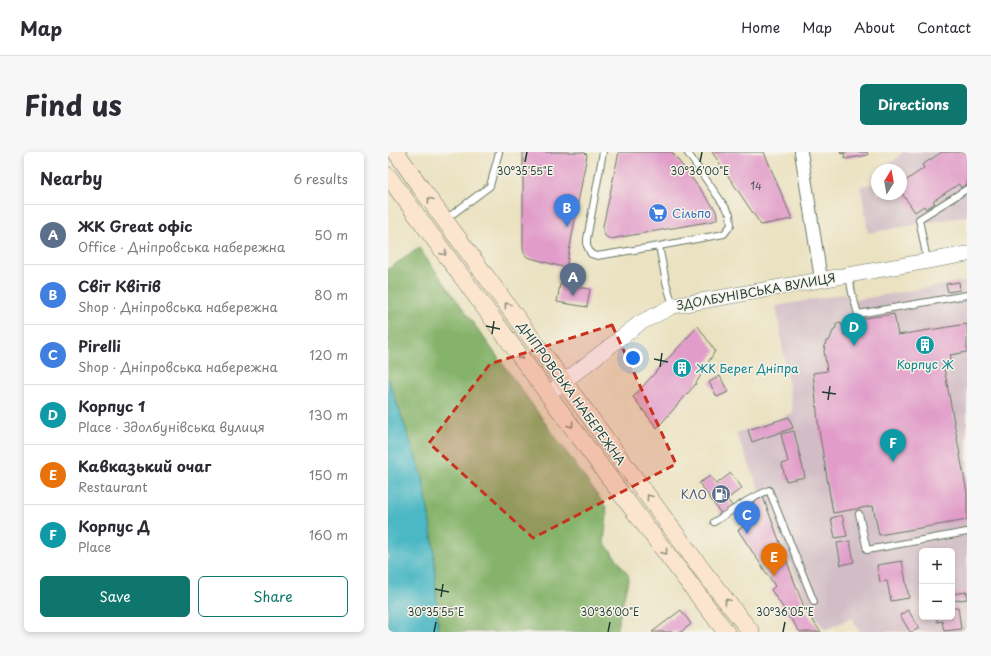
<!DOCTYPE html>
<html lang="en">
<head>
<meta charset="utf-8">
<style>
	:root { --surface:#fff; --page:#f7f7f7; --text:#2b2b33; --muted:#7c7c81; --line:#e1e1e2; --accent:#0f766e }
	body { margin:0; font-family:"Playpen Sans",sans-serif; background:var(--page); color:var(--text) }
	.controls { position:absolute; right:12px; bottom:12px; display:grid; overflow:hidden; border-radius:6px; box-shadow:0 2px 6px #0003 }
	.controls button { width:36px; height:36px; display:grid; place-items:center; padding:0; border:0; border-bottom:1px solid var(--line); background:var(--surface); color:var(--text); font:20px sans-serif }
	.compass { position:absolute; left:483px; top:12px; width:36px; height:36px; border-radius:50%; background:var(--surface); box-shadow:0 2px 6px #0003; rotate:11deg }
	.you { position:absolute; left:245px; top:206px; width:14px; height:14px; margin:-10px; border:3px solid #fff; border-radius:50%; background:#1a73e8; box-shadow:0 0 0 6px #1a73e833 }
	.badge { display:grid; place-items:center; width:26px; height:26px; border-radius:50%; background:var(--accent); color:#fff; font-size:13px; font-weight:700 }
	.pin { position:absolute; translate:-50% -33px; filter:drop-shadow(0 1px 2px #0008) }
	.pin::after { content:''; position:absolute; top:21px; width:14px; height:12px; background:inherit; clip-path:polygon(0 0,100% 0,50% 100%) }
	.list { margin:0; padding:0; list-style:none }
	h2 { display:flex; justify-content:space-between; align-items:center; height:52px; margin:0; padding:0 16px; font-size:17px }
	h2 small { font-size:13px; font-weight:400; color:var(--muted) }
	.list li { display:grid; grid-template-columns:26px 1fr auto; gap:12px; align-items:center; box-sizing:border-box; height:60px; padding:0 16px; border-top:1px solid var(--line) }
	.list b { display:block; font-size:15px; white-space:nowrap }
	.list p { margin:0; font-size:13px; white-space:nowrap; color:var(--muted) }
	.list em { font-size:13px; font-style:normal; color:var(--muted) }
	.actions { display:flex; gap:8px; padding:12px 16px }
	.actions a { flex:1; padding:9px 0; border:1px solid var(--accent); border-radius:6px; text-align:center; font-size:14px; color:var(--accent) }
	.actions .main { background:var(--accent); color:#fff }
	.map { position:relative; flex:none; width:579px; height:480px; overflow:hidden; border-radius:6px }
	header { display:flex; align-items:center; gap:24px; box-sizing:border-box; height:56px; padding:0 20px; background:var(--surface); border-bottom:1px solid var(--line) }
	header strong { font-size:19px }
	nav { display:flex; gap:22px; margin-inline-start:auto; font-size:14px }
	.intro { display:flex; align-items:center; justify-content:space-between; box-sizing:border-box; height:96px; padding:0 24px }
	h1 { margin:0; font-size:28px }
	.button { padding:10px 18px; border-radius:6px; background:var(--accent); color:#fff; font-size:14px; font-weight:700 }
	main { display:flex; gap:24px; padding:0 24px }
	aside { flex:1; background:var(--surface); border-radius:6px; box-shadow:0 2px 6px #0003 }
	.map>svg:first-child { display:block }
	.industrial { fill:#d2bdc6; fill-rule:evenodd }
	.forest { fill:#86b36c; stroke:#527850 }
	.water { fill:#4bb8c5; stroke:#357a7c }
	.building { fill:#e19cc9 }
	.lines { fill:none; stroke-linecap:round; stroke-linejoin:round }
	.service-casing { stroke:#667765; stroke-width:8 }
	.minor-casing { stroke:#667765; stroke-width:14 }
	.tertiary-casing { stroke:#667765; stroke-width:16 }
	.secondary-casing { stroke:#667765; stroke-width:18 }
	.service { stroke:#fff; stroke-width:6 }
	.minor { stroke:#fff; stroke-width:12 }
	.tertiary { stroke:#fff; stroke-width:15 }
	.secondary { stroke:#fce5cf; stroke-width:17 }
	.oneway { stroke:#8e9182 }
	.marked { fill:#c8321e; fill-opacity:0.2; stroke:#c8321e; stroke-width:3; stroke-dasharray:8 5; stroke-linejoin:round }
	.ticks { fill:none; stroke:#1f3d34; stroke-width:1.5 }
	.labels { text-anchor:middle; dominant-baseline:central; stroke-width:3; stroke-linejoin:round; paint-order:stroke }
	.number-label { font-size:10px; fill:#505559 }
	.shop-label { font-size:12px; fill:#366cbe; stroke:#f7f3e8; text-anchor:start }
	.street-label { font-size:12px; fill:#1f3d34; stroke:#f7f3e8 }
	.culture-label { font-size:12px; fill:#0d838f; stroke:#f7f3e8 }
	.service-label { font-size:12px; fill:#4e5e75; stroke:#f7f3e8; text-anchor:end }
	.ticks-label { font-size:10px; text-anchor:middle; fill:#1f3d34; stroke:#f7f3e8; stroke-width:3; stroke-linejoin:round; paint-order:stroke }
</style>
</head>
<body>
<header>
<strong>Map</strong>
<nav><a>Home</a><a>Map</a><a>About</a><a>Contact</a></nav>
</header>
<div class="intro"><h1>Find us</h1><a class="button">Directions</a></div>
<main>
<aside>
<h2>Nearby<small>6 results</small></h2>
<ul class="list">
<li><span class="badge" style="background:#5c6f8a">A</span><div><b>ЖК Great офіс</b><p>Office · Дніпровська набережна</p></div><em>50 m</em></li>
<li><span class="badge" style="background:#3f7fe0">B</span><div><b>Світ Квітів</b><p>Shop · Дніпровська набережна</p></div><em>80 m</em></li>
<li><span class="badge" style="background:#3f7fe0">C</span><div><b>Pirelli</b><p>Shop · Дніпровська набережна</p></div><em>120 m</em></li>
<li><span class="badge" style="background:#0f9aa8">D</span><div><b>Корпус 1</b><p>Place · Здолбунівська вулиця</p></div><em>130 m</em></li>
<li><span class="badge" style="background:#e8710a">E</span><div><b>Кавказький очаг</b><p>Restaurant</p></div><em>150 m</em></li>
<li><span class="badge" style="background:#0f9aa8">F</span><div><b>Корпус Д</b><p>Place</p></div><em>160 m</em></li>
</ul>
<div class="actions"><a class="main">Save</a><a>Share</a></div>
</aside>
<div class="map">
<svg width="579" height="480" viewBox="0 0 579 480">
	<rect width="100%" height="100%" fill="#f7f3e8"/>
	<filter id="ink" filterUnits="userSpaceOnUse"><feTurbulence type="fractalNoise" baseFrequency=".025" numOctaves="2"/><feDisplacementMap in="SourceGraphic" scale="8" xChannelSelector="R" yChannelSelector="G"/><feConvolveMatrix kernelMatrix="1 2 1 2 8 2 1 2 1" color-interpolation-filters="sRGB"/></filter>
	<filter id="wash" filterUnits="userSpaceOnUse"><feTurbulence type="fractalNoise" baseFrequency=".012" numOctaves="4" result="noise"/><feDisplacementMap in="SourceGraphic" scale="16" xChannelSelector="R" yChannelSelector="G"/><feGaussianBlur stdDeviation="0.9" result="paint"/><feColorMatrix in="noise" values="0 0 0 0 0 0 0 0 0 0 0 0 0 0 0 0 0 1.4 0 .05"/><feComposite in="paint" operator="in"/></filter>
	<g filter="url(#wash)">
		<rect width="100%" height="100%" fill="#eae2c1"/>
		<g class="industrial">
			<path d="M515,0H579V64L480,81L473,34L489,31V42H513V18H500V13Z"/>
			<path d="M579,129V480H472L464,466L437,478L420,454L348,281L405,261L388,154L455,142L460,145L461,149ZM534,399H564V465H534Z"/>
		</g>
		<path class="forest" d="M31,96L218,355L219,363L216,390L241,424L228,480H50L46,397L35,326L0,226V117Z"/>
		<path class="water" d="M0,226L35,326L46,397L50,480H0Z"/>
		<g id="blocks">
			<g class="building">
				<path d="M135,0H196L199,3L178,116L139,105L136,101L135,97Z"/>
				<path d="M231,0H284L327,57L329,62V67L325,69L222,87L217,84L215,79V74Z"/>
				<path d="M324,0H376L404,67L373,73Z"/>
				<path d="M452,0H479L480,3L457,7L456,1L453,2Z"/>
				<path d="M554,0H579V32L573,36L571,32L545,49L547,51L538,57L536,54L527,60L513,40V32L536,16L534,13Z"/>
				<path d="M571,130L572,138L560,140L558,132Z"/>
				<path d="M172,132L202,137L199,155L169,150Z"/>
				<path d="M506,162L510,183L579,172V200L562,203L564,208L555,210L579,341V368L491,383L485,354L445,361L431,279L425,221L439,219L436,199L438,189H441L446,177L448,176V172L453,171L455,176L456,183H467L472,181L471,167Z"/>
				<path d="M310,174L327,199L307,233L269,276L245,245Z"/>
				<path d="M332,224L340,240L329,245L321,230Z"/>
				<path d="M401,265L405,276L364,290L360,278Z"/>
				<path d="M406,279L417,325L398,329L394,312L400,310L393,282Z"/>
				<path d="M343,321L354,336L339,347L345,355L334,363L311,331L322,324L328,332Z"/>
				<path d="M375,345L417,458L433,480H412L383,438L387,434L350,378L361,371L355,364L361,362L357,355Z"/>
				<path d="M454,363L459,384L447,386L443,366Z"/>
				<path d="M462,389L466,410L453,413L449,391Z"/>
				<path d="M514,409L521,446L503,449L499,429L492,430L489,413Z"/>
				<path d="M579,440V447L564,449V442Z"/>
				<path d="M570,455L573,477L556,479L554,469L549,470V465H564V456Z"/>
				<path d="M293,458L303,472L293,480H264Z"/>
				<path d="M520,458L531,476L524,480H522L512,463Z"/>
			</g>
		</g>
	</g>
	<g filter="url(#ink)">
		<use href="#blocks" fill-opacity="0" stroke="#667765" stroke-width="1"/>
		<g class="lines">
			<defs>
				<g id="service">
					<path d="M215,0L199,87V94L203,102L209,104L271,94L278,130L285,154"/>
					<path d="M58,67L102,34L111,0"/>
					<path d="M271,94L336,82L343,73L342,62L299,0"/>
					<path d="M539,108L531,67L579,37"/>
					<path d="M461,124L464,141L470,162L579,143"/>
					<path d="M471,362L479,398L579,380"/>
					<path d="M326,370L360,348L381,338L426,450"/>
				</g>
				<path id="minor" d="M413,0L433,127"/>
				<path id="tertiary" d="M160,242L252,171L285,154L579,102"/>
				<g id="secondary">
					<path d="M8,0L33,36L318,423L363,480"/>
					<path d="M0,24L234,343L338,480"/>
				</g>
			</defs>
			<use href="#service" class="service-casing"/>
			<use href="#minor" class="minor-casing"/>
			<use href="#tertiary" class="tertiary-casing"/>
			<use href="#secondary" class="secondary-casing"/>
			<use href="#service" class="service"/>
			<use href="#minor" class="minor"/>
			<use href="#tertiary" class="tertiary"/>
			<use href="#secondary" class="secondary"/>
		</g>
		<defs><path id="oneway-chevron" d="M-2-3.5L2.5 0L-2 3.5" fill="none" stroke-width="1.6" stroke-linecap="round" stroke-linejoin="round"/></defs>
		<g class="oneway">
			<use href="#oneway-chevron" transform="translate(42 48) rotate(-127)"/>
			<use href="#oneway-chevron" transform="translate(56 101) rotate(54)"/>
			<use href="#oneway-chevron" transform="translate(119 153) rotate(-126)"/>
			<use href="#oneway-chevron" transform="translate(133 205) rotate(54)"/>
			<use href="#oneway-chevron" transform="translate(183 273) rotate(54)"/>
			<use href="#oneway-chevron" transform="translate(261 345) rotate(-126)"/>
			<use href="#oneway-chevron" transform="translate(277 400) rotate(53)"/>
			<use href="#oneway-chevron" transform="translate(339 449) rotate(-128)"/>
		</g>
	</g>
	<path class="marked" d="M224,173L288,312L145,386L41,291L102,212Z"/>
	<path class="ticks" d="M137,10L139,0M312,10L314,0M98,174L112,177M104,182L106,169M266,207L280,210M272,215L274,201M434,240L448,242M440,248L442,234M47,437L61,440M53,445L55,432M46,480L48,470M220,480L222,470M395,480L397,470"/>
	<defs>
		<symbol id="supermarket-disc" viewBox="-11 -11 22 22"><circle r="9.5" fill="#3f7fe0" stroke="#f7f3e8"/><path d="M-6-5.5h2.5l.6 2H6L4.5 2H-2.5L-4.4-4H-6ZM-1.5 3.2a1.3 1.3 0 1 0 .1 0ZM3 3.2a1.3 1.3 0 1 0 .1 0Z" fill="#fff"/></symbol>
		<symbol id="building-disc" viewBox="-11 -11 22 22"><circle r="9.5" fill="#0f9aa8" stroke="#f7f3e8"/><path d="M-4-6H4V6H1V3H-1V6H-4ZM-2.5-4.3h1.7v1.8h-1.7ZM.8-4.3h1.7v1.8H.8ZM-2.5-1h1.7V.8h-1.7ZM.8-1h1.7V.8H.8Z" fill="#fff"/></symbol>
		<symbol id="fuel-disc" viewBox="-11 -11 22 22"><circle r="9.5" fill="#5c6f8a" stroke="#f7f3e8"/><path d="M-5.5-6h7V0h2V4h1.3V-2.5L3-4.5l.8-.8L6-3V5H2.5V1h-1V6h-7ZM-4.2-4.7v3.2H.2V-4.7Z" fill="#fff"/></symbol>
	</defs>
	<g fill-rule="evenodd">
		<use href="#supermarket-disc" x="259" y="50" width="22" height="22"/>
		<use href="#building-disc" x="526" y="182" width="22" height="22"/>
		<use href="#building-disc" x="283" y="205" width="22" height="22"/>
		<use href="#fuel-disc" x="322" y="331" width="22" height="22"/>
	</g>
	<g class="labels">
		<g class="number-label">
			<text x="368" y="33">14</text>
		</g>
		<g class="shop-label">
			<text x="284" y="61">Сільпо</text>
		</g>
		<g class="street-label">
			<text transform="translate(368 139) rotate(-10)">ЗДОЛБУНІВСЬКА ВУЛИЦЯ</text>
			<text transform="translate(184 241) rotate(54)">ДНІПРОВСЬКА НАБЕРЕЖНА</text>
		</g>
		<g class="culture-label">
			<text x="537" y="212">Корпус Ж</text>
			<text x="308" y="216" text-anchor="start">ЖК Берег Дніпра</text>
		</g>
		<g class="service-label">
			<text x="319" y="342">КЛО</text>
		</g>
	</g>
	<g class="ticks-label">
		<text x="137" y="23">30°35'55"E</text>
		<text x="312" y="23">30°36'00"E</text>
		<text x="48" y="464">30°35'55"E</text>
		<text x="222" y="464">30°36'00"E</text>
		<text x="397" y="464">30°36'05"E</text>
	</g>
</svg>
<div class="controls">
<button>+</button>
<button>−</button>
</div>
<svg class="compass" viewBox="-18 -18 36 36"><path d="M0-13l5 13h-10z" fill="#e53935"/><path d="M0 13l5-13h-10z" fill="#7c7c81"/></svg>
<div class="you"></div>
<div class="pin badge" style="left:185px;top:144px;background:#5c6f8a">A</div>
<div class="pin badge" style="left:179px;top:75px;background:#3f7fe0">B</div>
<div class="pin badge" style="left:359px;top:382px;background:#3f7fe0">C</div>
<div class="pin badge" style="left:466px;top:194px;background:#0f9aa8">D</div>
<div class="pin badge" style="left:386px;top:424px;background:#e8710a">E</div>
<div class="pin badge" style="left:505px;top:310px;background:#0f9aa8">F</div>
</div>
</main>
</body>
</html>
